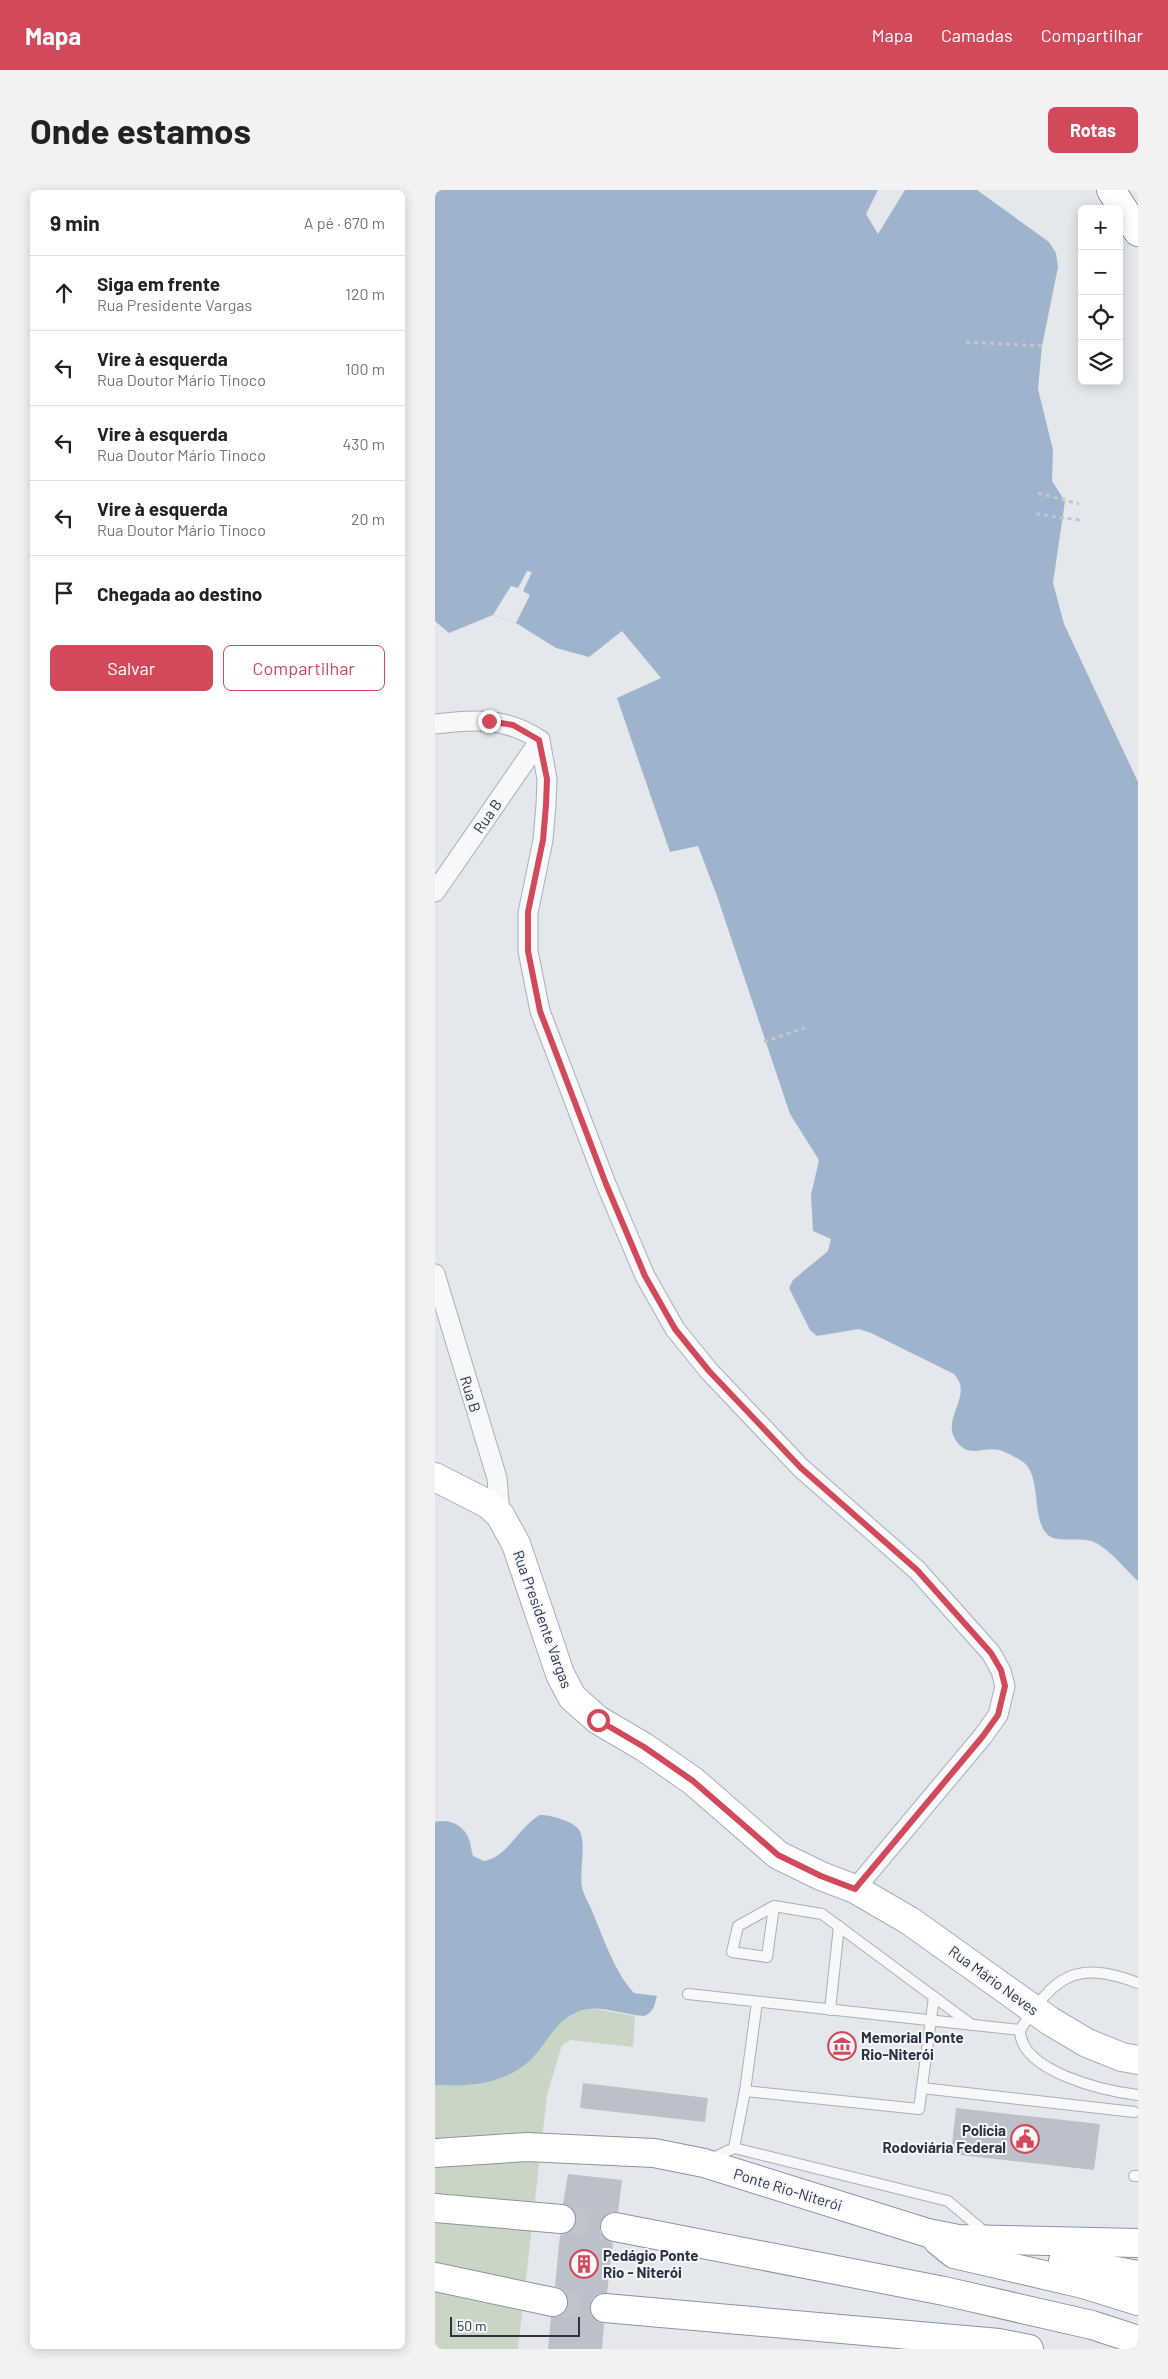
<!DOCTYPE html>
<html lang="pt">
<head>
<meta charset="utf-8">
<style>
	:root { --surface:#fff; --page:#f2f2f2; --text:#222; --muted:#767676; --line:#e0e0e0; --accent:#d1495b }
	body { margin:0; font-family:Barlow,sans-serif; background:var(--page); color:var(--text) }
	.controls { position:absolute; right:15px; top:15px; display:grid; overflow:hidden; border-radius:8px; box-shadow:0 2px 12px #0003 }
	.controls button { width:45px; height:45px; display:grid; place-items:center; padding:0; border:0; border-bottom:1px solid var(--line); background:var(--surface); color:var(--text); font:25px sans-serif }
	.scale { position:absolute; left:15px; bottom:12px; width:130px; box-sizing:border-box; padding-left:5px; border:2px solid #2b3445; border-top:0; font-size:14px; line-height:18px; white-space:nowrap; color:#2b3445; -webkit-text-stroke:4px #f4f6f9; paint-order:stroke }
	.stop { position:absolute; width:15px; height:15px; margin:-11px; border:4px solid #d1495b; border-radius:50%; background:#fff }
	.stop.end { background:#d1495b; border-color:#fff; box-shadow:0 1px 5px #0008 }
	.list { margin:0; padding:0; list-style:none }
	h2 { display:flex; justify-content:space-between; align-items:center; height:65px; margin:0; padding:0 20px; font-size:21px }
	h2 small { font-size:16px; font-weight:400; color:var(--muted) }
	.list li { display:grid; grid-template-columns:32px 1fr auto; gap:15px; align-items:center; box-sizing:border-box; height:75px; padding:0 20px; border-top:1px solid var(--line) }
	.list b { display:block; font-size:19px; white-space:nowrap }
	.list p { margin:0; font-size:16px; white-space:nowrap; color:var(--muted) }
	.list em { font-size:16px; font-style:normal; color:var(--muted) }
	.actions { display:flex; gap:10px; padding:15px 20px }
	.actions a { flex:1; padding:11px 0; border:1px solid var(--accent); border-radius:8px; text-align:center; font-size:18px; color:var(--accent) }
	.actions .main { background:var(--accent); color:#fff }
	.icon { flex:none; width:28px; height:28px; fill:none; stroke:currentColor; stroke-width:2; stroke-linecap:round; stroke-linejoin:round }
	.map { position:relative; flex:none; width:703px; height:2159px; overflow:hidden; border-radius:8px }
	header { display:flex; align-items:center; gap:30px; box-sizing:border-box; height:70px; padding:0 25px; background:var(--accent); color:#fff }
	header strong { font-size:24px }
	nav { display:flex; gap:28px; margin-inline-start:auto; font-size:18px }
	.intro { display:flex; align-items:center; justify-content:space-between; box-sizing:border-box; height:120px; padding:0 30px }
	h1 { margin:0; font-size:35px }
	.button { padding:12px 22px; border-radius:8px; background:var(--accent); color:#fff; font-size:18px; font-weight:700 }
	main { display:flex; gap:30px; padding:0 30px }
	aside { flex:1; background:var(--surface); border-radius:8px; box-shadow:0 2px 12px #0003 }
	.map>svg:first-child { display:block }
	.green { fill:#c9d6c5 }
	.water { fill:#9fb4cc }
	.pier { fill:#e4e7ec }
	.building { fill:#bbc0ca }
	.lines { fill:none; stroke-linecap:round; stroke-linejoin:round }
	.highway-tunnel { stroke:#bfc3cb; stroke-width:28; stroke-dasharray:28 14; stroke-linecap:butt }
	.lane-casing { stroke:#a9aeb7; stroke-width:12 }
	.street-casing { stroke:#a9aeb7; stroke-width:21 }
	.secondary-casing { stroke:#a9aeb7; stroke-width:30 }
	.highway-casing { stroke:#8b94a3; stroke-width:30 }
	.path { stroke:#c2c5cb; stroke-width:3; stroke-dasharray:4 4; stroke-linecap:butt }
	.lane { stroke:#f7f8fa; stroke-width:10 }
	.street { stroke:#f7f8fa; stroke-width:19 }
	.secondary { stroke:#fff; stroke-width:28 }
	.highway { stroke:#fff; stroke-width:28 }
	.route { stroke:#d1495b; stroke-width:6 }
	.labels { text-anchor:middle; dominant-baseline:central; stroke-width:4; stroke-linejoin:round; paint-order:stroke }
	.street-label { font-size:15px; fill:#2b3445; stroke:#f4f6f9 }
	.poi-label { font-size:15px; font-weight:bold; fill:#2b3445; stroke:#f4f6f9; text-anchor:start }
</style>
</head>
<body>
<header>
<strong>Mapa</strong>
<nav><a>Mapa</a><a>Camadas</a><a>Compartilhar</a></nav>
</header>
<div class="intro"><h1>Onde estamos</h1><a class="button">Rotas</a></div>
<main>
<aside>
<h2>9 min<small>A pé · 670 m</small></h2>
<ul class="list">
<li><svg class="icon" aria-label="ahead" viewBox="0 0 24 24"><path d="M12 20V5M6 11l6-6 6 6"/></svg><div><b>Siga em frente</b><p>Rua Presidente Vargas</p></div><em>120 m</em></li>
<li><svg class="icon" aria-label="left" viewBox="0 0 24 24"><path d="M17 20v-9H6M10 6l-5 5 5 5"/></svg><div><b>Vire à esquerda</b><p>Rua Doutor Mário Tinoco</p></div><em>100 m</em></li>
<li><svg class="icon" aria-label="left" viewBox="0 0 24 24"><path d="M17 20v-9H6M10 6l-5 5 5 5"/></svg><div><b>Vire à esquerda</b><p>Rua Doutor Mário Tinoco</p></div><em>430 m</em></li>
<li><svg class="icon" aria-label="left" viewBox="0 0 24 24"><path d="M17 20v-9H6M10 6l-5 5 5 5"/></svg><div><b>Vire à esquerda</b><p>Rua Doutor Mário Tinoco</p></div><em>20 m</em></li>
<li><svg class="icon" aria-label="arrive" viewBox="0 0 24 24"><path d="M6 21V4h12l-3 4 3 4H6"/></svg><div><b>Chegada ao destino</b></div></li>
</ul>
<div class="actions"><a class="main">Salvar</a><a>Compartilhar</a></div>
</aside>
<div class="map">
<svg width="703" height="2159" viewBox="0 0 703 2159">
	<rect width="100%" height="100%" fill="#e4e7ec"/>
	<path class="green" d="M155,1818L200,1826L198,1857L136,1850L127,1855L112,1905L83,2159H0V1895C36,1897 75,1894 100,1865C121,1840 120,1828 155,1818Z"/>
	<g class="water">
		<path d="M0,0H542L614,52L621,63L623,77L607,156L603,199L618,260L617,291L630,311L618,393L629,434L703,592V1391C692,1381 674,1359 661,1353C646,1345 620,1355 611,1343C597,1327 606,1284 588,1272C582,1268 572,1262 564,1260C547,1256 533,1270 520,1249C509,1231 530,1211 525,1194C524,1190 521,1187 519,1184L436,1143L424,1139L382,1146L375,1140L354,1098L358,1090L393,1061L396,1049L378,1041L376,1005L384,970L355,924L282,706L263,656L235,662L182,508L226,488L187,441L154,467L121,458L81,433L58,425L14,443L0,431Z"/>
		<path d="M105,1625C116,1625 138,1631 144,1640C152,1651 144,1682 147,1697C149,1706 154,1713 157,1721C169,1749 179,1781 199,1803L222,1806C219,1816 219,1822 209,1826C193,1825 166,1816 152,1819C125,1825 117,1844 102,1863C76,1894 37,1897 0,1895V1632C14,1628 29,1635 34,1649C36,1654 36,1660 38,1666L49,1671C73,1667 85,1635 105,1625Z"/>
	</g>
	<g class="pier">
		<path d="M443,0H470L443,44L431,24Z"/>
		<path d="M92,381L97,382L88,401L95,405L81,433L58,425L76,396L83,398Z"/>
	</g>
	<g class="building">
		<path d="M148,1893L273,1908L270,1932L145,1918Z"/>
		<path d="M521,1918L665,1934L659,1980L516,1964Z"/>
		<path d="M133,1984L187,1990L183,2022H175L169,2026L165,2034V2042L169,2048L178,2053L172,2103L163,2104L157,2109L155,2116L156,2125L161,2131L169,2134L167,2159H113L116,2127H123L129,2123L133,2115V2108L129,2101L120,2096L125,2045L133,2043L138,2038L141,2031L140,2022L135,2017L128,2014Z"/>
	</g>
	<g class="lines">
		<g class="highway-tunnel">
			<path d="M126,2029L180,2037"/>
			<path d="M118,2112L170,2118"/>
		</g>
		<defs>
			<g id="lane">
				<path d="M339,1716L332,1767L297,1762L303,1736L339,1716L387,1724L537,1835"/>
				<path d="M703,1793C639,1769 619,1787 585,1840C585,1882 670,1901 703,1905"/>
				<path d="M253,1804L585,1840"/>
				<path d="M395,1820L404,1736"/>
				<path d="M487,1898L699,1922"/>
				<path d="M310,1901L484,1919L499,1807"/>
				<path d="M299,1958L310,1901L322,1812"/>
				<path d="M274,1970L299,1958L513,2011L551,2043"/>
				<path d="M699,1986H703"/>
			</g>
			<g id="street">
				<path d="M0,534C39,529 71,527 105,550L112,589L111,615L108,650L93,723V761L105,821L171,994L210,1086L240,1139L274,1181L366,1278L482,1380L556,1463L566,1481L570,1496L563,1525L548,1546L420,1699"/>
				<path d="M0,702L105,550"/>
				<path d="M0,1084L62,1288L65,1325"/>
			</g>
			<path id="secondary" d="M0,1287L53,1314L65,1325L81,1354L125,1484L137,1507L163,1530L209,1557L258,1591L343,1665L386,1686L420,1699L475,1731L615,1831L652,1853L687,1867L703,1870"/>
			<g id="highway">
				<path d="M676,0L703,42"/>
				<path d="M0,1963L92,1957L219,1963L269,1973L493,2043L523,2049L703,2053"/>
				<path d="M0,2018L126,2029"/>
				<path d="M180,2037L509,2101L657,2135L703,2150"/>
				<path d="M503,2051L519,2064L648,2094L703,2111"/>
				<path d="M628,2071L703,2085"/>
				<path d="M0,2087L118,2112"/>
				<path d="M170,2118L564,2153L594,2159"/>
			</g>
		</defs>
		<use href="#lane" class="lane-casing"/>
		<use href="#street" class="street-casing"/>
		<use href="#secondary" class="secondary-casing"/>
		<use href="#highway" class="highway-casing"/>
		<g class="path">
			<path d="M531,152L607,156"/>
			<path d="M603,303L644,314"/>
			<path d="M601,324L645,330"/>
			<path d="M329,852L370,838"/>
		</g>
		<use href="#lane" class="lane"/>
		<use href="#street" class="street"/>
		<use href="#secondary" class="secondary"/>
		<use href="#highway" class="highway"/>
	</g>
	<g class="lines">
		<path class="route" d="M54,531L78,535L104,550L112,589L111,615L108,650L93,722V761L105,821L171,994L210,1086L240,1139L274,1181L366,1278L482,1380L556,1463L566,1480L570,1496L563,1525L548,1546L420,1699L386,1686L343,1665L258,1591L209,1557L163,1530"/>
	</g>
	<defs>
		<symbol id="museum-ring" viewBox="-11 -11 22 22"><circle r="9.5" fill="#f4f6f9" stroke="#d1495b" stroke-width="1.5"/><path d="M0-6L6-3V-2H-6V-3ZM-5-1h2V3h-2ZM-1-1h2V3h-2ZM3-1h2V3H3ZM-6 4H6V6H-6Z" fill="#d1495b"/></symbol>
		<symbol id="civic-ring" viewBox="-11 -11 22 22"><circle r="9.5" fill="#f4f6f9" stroke="#d1495b" stroke-width="1.5"/><path d="M-.6-6.5H3V-4.5H.6V-3L4-1V1h2V6H-6V1h2V-1L-.6-3ZM-1.2 2.5V6h2.4V2.5Z" fill="#d1495b"/></symbol>
		<symbol id="building-ring" viewBox="-11 -11 22 22"><circle r="9.5" fill="#f4f6f9" stroke="#d1495b" stroke-width="1.5"/><path d="M-4-6H4V6H1V3H-1V6H-4ZM-2.5-4.3h1.7v1.8h-1.7ZM.8-4.3h1.7v1.8H.8ZM-2.5-1h1.7V.8h-1.7ZM.8-1h1.7V.8H.8Z" fill="#d1495b"/></symbol>
	</defs>
	<g fill-rule="evenodd">
		<use href="#museum-ring" x="391" y="1840" width="32" height="32"/>
		<use href="#civic-ring" x="574" y="1933" width="32" height="32"/>
		<use href="#building-ring" x="133" y="2058" width="32" height="32"/>
	</g>
	<g class="labels">
		<g class="street-label">
			<text transform="translate(52 626) rotate(-55)">Rua B</text>
			<text transform="translate(36 1204) rotate(73)">Rua B</text>
			<text transform="translate(108 1429) rotate(70)">Rua Presidente Vargas</text>
			<text transform="translate(559 1790) rotate(36)">Rua Mário Neves</text>
			<text transform="translate(353 1999) rotate(17)">Ponte Rio-Niterói</text>
		</g>
		<g class="poi-label">
			<text x="426" y="1847">Memorial Ponte<tspan x="426" dy="17">Rio-Niterói</tspan></text>
			<text x="571" y="1940" text-anchor="end">Polícia<tspan x="571" dy="17">Rodoviária Federal</tspan></text>
			<text x="168" y="2065">Pedágio Ponte<tspan x="168" dy="17">Rio - Niterói</tspan></text>
		</g>
	</g>
</svg>
<div class="controls">
<button>+</button>
<button>−</button>
<button><svg class="icon" aria-label="locate" viewBox="0 0 24 24"><circle cx="12" cy="12" r="6"/><path d="M12 2v4M12 18v4M2 12h4M18 12h4"/></svg></button>
<button><svg class="icon" aria-label="layers" viewBox="0 0 24 24"><path d="M12 4l9 5-9 5-9-5zM3 14l9 5 9-5"/></svg></button>
</div>
<div class="scale">50 m</div>
<div class="stop" style="left:163px;top:1530px"></div>
<div class="stop end" style="left:54px;top:531px"></div>
</div>
</main>
</body>
</html>
